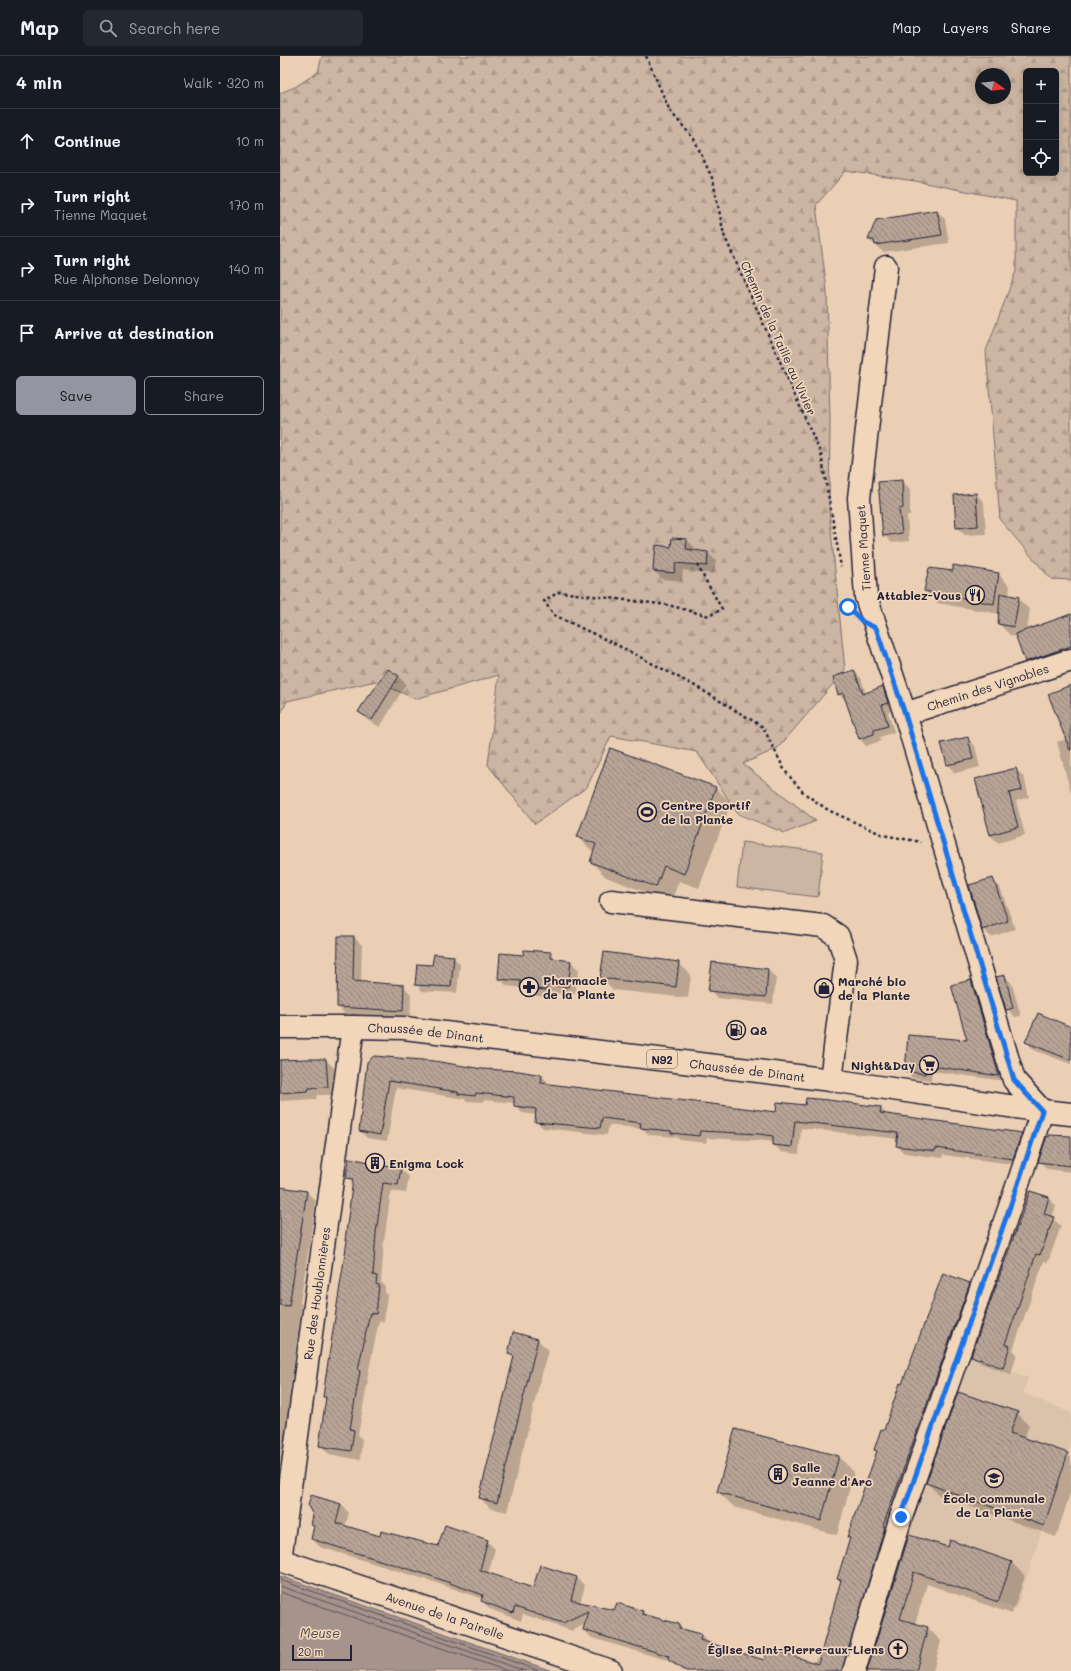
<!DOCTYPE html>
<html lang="en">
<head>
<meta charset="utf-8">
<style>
	:root { --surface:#171b24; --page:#242831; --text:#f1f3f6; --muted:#9ea1a6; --line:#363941; --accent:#9495a2 }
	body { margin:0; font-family:Mali,sans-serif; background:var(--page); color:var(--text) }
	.controls { position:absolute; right:12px; top:12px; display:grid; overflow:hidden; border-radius:6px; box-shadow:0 2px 10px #0003 }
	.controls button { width:36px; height:36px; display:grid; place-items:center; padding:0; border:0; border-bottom:1px solid var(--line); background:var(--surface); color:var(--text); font:20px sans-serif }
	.compass { position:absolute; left:695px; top:12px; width:36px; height:36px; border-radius:50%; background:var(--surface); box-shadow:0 2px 10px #0003; rotate:105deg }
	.scale { position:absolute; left:12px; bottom:10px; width:60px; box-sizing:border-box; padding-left:4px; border:2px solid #22223b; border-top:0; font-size:11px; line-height:14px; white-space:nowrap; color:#22223b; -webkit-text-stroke:3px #f2d6b9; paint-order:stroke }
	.stop { position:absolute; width:12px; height:12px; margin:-9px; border:3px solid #1a73e8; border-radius:50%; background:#fff }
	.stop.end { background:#1a73e8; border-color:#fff; box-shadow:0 1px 4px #0008 }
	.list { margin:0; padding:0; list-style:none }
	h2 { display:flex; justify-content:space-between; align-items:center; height:52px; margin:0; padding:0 16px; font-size:17px }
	h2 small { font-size:13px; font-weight:400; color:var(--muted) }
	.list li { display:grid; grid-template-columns:26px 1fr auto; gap:12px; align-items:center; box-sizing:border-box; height:64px; padding:0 16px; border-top:1px solid var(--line) }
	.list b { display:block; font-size:15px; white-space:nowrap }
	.list p { margin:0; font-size:13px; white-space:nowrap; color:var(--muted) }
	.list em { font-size:13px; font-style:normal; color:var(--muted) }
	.actions { display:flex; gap:8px; padding:12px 16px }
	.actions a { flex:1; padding:9px 0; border:1px solid var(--accent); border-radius:6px; text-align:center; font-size:14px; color:var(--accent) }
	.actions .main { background:var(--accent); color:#111 }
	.icon { flex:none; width:22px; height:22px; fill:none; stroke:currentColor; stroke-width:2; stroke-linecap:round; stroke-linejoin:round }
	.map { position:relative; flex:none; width:791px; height:1615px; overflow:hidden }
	header { display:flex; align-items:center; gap:24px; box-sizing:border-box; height:56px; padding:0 20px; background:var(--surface); border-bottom:1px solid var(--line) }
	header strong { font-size:19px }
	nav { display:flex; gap:22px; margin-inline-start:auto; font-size:14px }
	.search { width:280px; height:36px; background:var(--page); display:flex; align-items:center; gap:10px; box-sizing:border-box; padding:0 14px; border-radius:6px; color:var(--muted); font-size:15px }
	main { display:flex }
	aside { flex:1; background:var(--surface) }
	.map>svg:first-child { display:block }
	.built { fill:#dbc2ab }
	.forest { fill:url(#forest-firs); stroke:#776c6e; fill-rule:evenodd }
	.pitch { fill:#ccb5a2; stroke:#776c6e }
	.water { fill:#a6938b; stroke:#71666b }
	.shadow { fill:#0003 }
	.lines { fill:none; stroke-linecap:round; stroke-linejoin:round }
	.shore { stroke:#574f5b; stroke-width:1 }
	.building { fill:url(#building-back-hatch); stroke:#22223b }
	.minor-casing { stroke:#22223b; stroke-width:25 }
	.major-casing { stroke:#22223b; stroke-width:25 }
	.path { stroke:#22223b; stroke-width:2.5; stroke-dasharray:3 3; stroke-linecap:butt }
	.minor { stroke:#f2d6b9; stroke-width:22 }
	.major { stroke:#f2d6b9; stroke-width:22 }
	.route { stroke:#1a73e8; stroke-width:5 }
	.labels { text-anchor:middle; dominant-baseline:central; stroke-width:3.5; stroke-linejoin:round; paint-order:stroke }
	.shield { fill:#f2d6b9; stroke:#605861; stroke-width:1 }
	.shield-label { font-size:11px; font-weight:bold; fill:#22223b }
	.street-label { font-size:12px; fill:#22223b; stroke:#f2d6b9 }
	.poi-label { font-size:12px; font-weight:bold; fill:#22223b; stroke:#f2d6b9; text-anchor:start }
	.water-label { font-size:13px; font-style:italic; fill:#4a4453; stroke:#f2d6b9 }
</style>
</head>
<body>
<header>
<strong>Map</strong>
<div class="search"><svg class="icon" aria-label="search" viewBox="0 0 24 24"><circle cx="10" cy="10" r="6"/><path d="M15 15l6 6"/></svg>Search here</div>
<nav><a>Map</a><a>Layers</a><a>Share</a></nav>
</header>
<main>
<aside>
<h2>4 min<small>Walk · 320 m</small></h2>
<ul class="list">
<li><svg class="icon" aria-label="ahead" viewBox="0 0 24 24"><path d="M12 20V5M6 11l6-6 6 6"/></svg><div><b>Continue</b></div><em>10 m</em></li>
<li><svg class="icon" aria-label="right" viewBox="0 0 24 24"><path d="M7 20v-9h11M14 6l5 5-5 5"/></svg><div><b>Turn right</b><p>Tienne Maquet</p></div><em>170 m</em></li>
<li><svg class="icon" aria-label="right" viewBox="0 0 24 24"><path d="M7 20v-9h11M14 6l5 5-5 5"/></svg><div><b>Turn right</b><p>Rue Alphonse Delonnoy</p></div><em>140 m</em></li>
<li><svg class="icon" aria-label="arrive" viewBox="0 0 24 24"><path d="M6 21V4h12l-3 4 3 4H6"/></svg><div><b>Arrive at destination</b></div></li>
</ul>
<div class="actions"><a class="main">Save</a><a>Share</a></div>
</aside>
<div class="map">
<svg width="791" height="1615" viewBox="0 0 791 1615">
	<defs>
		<pattern id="forest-firs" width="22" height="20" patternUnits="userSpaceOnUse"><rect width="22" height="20" fill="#ccb5a2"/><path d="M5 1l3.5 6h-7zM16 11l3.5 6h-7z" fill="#af9b8c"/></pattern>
		<pattern id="building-back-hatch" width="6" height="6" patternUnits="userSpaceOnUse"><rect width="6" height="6" fill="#b7a496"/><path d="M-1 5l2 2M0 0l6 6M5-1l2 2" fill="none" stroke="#94857c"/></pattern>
	</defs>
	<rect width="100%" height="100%" fill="#eacfb4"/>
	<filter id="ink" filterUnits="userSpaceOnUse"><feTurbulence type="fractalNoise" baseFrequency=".025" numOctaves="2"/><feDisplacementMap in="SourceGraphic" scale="8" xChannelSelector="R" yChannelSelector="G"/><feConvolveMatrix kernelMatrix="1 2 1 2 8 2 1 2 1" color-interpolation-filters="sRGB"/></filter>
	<g filter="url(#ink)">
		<path class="built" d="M691,1300L748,1322L743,1337L791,1357V1387L736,1553L634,1516L645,1484L628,1479Z"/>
		<path class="forest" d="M42,0H791V524L771,523L720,464L706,295L736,215V145L635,125L566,115L536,149L547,235L550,365L549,454L565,614L498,692L463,708L536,765L505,777L458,758L417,696L331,680L307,731L255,768L208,709L219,619L135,643L96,625L7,645L0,660V37L15,31L38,16ZM746,15H776V117H746ZM701,18H725V42H701Z"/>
		<path class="pitch" d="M462,786L543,796L538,841L457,831Z"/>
		<path class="water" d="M0,1520L272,1615H0Z"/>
		<g class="shadow">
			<path d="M657,155L665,163L669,187L603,196L589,184L597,165Z"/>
			<path d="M622,425L630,433V460H627L629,485L612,487L604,479Z"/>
			<path d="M696,438L704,446L706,478L685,479L677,471Z"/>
			<path d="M407,484L415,492L414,495L428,497L436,505L434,518L403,514L402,525L382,523L374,515Z"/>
			<path d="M673,516L718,518L730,530L729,540L738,542L750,554L747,575L791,559V600L754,613L746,605L737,581L731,580L719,568L720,558L657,547L645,535Z"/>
			<path d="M574,615L581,622L586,638L602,631L609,638L614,654L608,656L614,676L600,681L601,685L586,690L580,683L567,646L559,638Z"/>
			<path d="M118,620L126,628L100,671L87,664L80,656L91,640Z"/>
			<path d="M791,630V737L777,686L786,683Z"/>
			<path d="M687,682L695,690L700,711L675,717L668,709L662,688Z"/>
			<path d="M331,693L436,732L451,747L419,832L399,825L391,846L326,821L311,806L314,797L298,781Z"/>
			<path d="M736,713L744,721L749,741L736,745L745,779L718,787L710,779Z"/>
			<path d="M712,823L720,831L735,873L711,881L703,873Z"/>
			<path d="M74,881L82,889L81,927L123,930L131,938L130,963L66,959L58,951Z"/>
			<path d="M271,897L277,904L291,906L299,914L295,938L274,937V942L249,939L242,932L227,930L219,922L244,900Z"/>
			<path d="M173,901L180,908L177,937L142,935L136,928Z"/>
			<path d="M399,907L411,919L408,942L333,934L322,922Z"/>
			<path d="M488,914L496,922L493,948L437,942L430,934Z"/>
			<path d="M725,920L732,928L741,960L735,961L727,953Z"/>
			<path d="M690,925L697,932L725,1025L652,1015L651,1024L632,1022L626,1015L689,985Z"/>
			<path d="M791,971V1008L754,994L746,986Z"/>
			<path d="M46,1004L54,1012L55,1039H37L36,1043L0,1045V1005Z"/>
			<path d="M88,1006L262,1020L269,1027V1029L497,1057L526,1050L601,1052L607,1059L741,1078L748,1085L740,1109L663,1099L662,1102L624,1097L617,1090L618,1083L521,1072L519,1098L501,1096L494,1089V1086L487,1085L427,1082L426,1087L400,1084L397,1081L369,1079L363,1073L329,1069L327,1079L263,1072L256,1065V1059L242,1057L235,1049V1047L204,1044L203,1046L187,1045L185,1043L116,1032L107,1085L87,1082L80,1075Z"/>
			<path d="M791,1081V1116L767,1113L760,1106L769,1082Z"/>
			<path d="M120,1112L129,1121L126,1137L111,1135L104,1186L101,1226L105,1230V1236L107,1239L104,1266L99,1265L87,1323L88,1324L78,1379L82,1383L80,1404L49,1398L40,1389L47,1343L44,1340L68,1186L66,1185L74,1128L67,1121Z"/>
			<path d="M0,1132L27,1136L36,1145L20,1247L22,1249L10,1334L12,1335L1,1417H0Z"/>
			<path d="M769,1142L776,1150L772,1162L781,1170L768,1206L764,1205L744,1262L733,1294L737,1298L731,1318L700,1307L692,1299Z"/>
			<path d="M689,1228L697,1236L570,1615H402L390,1605L312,1582L304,1574L305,1568L292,1575L243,1558L241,1565L210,1553L202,1545L203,1543L157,1527L40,1491L32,1483L35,1471L32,1468L61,1448L69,1457L65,1471L100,1481L159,1492L207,1485L215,1493L208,1518L254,1534L261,1510L297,1522L305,1530L300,1547L335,1555L363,1556L368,1561L399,1569L403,1574L421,1578L429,1587L428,1588L485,1605L522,1604L524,1603L534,1606L537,1601L541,1602L562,1526L558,1523L570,1483L568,1481L598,1396L595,1393L604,1375L622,1329Z"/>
			<path d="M258,1284L268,1294L227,1456L210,1452L200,1442L235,1303L229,1297Z"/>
			<path d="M737,1357L749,1369L744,1383L787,1398L791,1402V1435L776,1481L659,1439L647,1427Z"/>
			<path d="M559,1401L574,1416L557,1479L454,1451L438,1436Z"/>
			<path d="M629,1480L668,1492L732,1507L745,1520L732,1558L647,1528L635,1568L648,1572L661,1585L653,1615H589Z"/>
		</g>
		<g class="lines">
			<g class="shore">
				<path d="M0,1524L260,1615"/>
				<path d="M0,1530L245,1615"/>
				<path d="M0,1536L227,1615"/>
			</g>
		</g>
		<g class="building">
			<path d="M657,154L662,179L595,189L594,184H588L596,164Z"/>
			<path d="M622,424L623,452L619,453L622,477L603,480L598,426Z"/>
			<path d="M696,437L698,470L676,472L674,439Z"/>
			<path d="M392,482L407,483L406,493L428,496L427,510L396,507L394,517L373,515L374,500H375L376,489L391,491Z"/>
			<path d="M673,509L719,517L714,548L644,535L649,512L673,515Z"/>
			<path d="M720,537L739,541L734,571L718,568Z"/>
			<path d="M791,558V590L745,606L735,578Z"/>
			<path d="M108,613L119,620L92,664L78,656L89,638L90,639Z"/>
			<path d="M574,614L583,638L603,630L608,647L602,649L608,670L594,674V678L579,683L563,637L558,639L553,621Z"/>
			<path d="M791,629V694H790L768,638Z"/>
			<path d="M688,681L693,703L667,709L661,687Z"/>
			<path d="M330,692L436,731L404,818L384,810L376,831L310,806L316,788L297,781Z"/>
			<path d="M736,712L742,734L729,737L738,771L710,779L695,723Z"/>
			<path d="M713,822L728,865L702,874L689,829Z"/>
			<path d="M58,880H74L73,925L124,929L123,955L57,951Z"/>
			<path d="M244,894L271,896V902L291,905L288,931L267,929L266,934L240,932L241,925L218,923L220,897L243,899Z"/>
			<path d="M324,896L399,906L396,931L320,922Z"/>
			<path d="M154,898L174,900L171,931L135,929L137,908L152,909Z"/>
			<path d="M432,906L488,913L486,941L428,935Z"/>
			<path d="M725,919L733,952L726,954L716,921Z"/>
			<path d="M691,924L719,1020L646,1009L645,1018L625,1015L628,979L687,984L671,929Z"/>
			<path d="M758,957L791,971V1004L745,986Z"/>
			<path d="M94,1000L154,1005L202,1013L239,1015L262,1019L261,1027L496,1056L497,1046L525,1049L526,1042L548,1044L601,1051L600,1057L742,1077L733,1103L656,1092L655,1095L616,1090L618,1077L515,1065L512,1091L493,1089V1080L479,1078L420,1075L419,1080L391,1077V1075L360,1072L361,1067L322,1062L320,1072L255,1066L256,1053L234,1050V1041L196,1037L195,1040L178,1038V1036L109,1025L100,1079L79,1075L87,1006Z"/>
			<path d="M27,1003H46L48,1031L29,1032L28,1035L0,1037V1004Z"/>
			<path d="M769,1079L791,1080V1110L758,1106L767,1080L769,1081Z"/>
			<path d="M69,1102L121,1112L118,1129L103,1127L96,1177L93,1219L97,1220L96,1228L99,1229L96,1258L90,1257L78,1314L80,1315L70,1373L74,1374L71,1395L39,1390L46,1341H43L46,1319L67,1185H65L73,1123L66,1122Z"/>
			<path d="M0,1131L27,1135L9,1250L0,1249Z"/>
			<path d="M750,1135L769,1141L764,1158L774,1161L760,1199L756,1198L737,1254L725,1288L730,1290L723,1312L691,1300Z"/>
			<path d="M663,1217L690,1227L603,1470L605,1471L562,1615H406L388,1604L389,1600L303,1574L308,1555L283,1567L235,1551L233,1557L201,1545L203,1539L148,1519L31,1483L34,1470L31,1469L33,1459L28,1450L31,1439L61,1448L56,1467L100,1480L101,1475L158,1490L165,1469L208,1484L200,1514L253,1532L260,1509L297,1521L291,1544L334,1554L337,1547L363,1555L362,1558L399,1568V1572L421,1578L420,1584L484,1604L488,1592L538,1608L561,1524L557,1523L570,1482L567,1481L597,1395L594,1394L601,1373L604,1374L620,1327L622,1328Z"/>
			<path d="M233,1276L258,1283L217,1447L199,1442L234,1300L228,1298Z"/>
			<path d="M678,1336L738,1356L730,1377L788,1397L764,1470L646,1427Z"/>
			<path d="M455,1373L559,1400L541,1465L437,1436Z"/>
			<path d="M629,1479L668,1491L670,1484L732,1506L718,1546L634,1516L620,1563L648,1571L636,1615H587Z"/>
		</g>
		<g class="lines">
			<defs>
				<g id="minor">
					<path id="s1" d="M625,658L791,604"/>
					<path d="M331,845L543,870L558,880L566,904L551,1024"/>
					<path id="s2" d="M0,1504L73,971"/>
					<path id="s3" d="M0,1504L331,1615"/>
					<path d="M574,1615L621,1461L740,1122L762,1055L734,1024L625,658L586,541L579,442L606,211"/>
				</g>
				<g id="major">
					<path id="s4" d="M0,971H73L124,972L551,1024L762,1055L791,1058"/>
				</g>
			</defs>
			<use href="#minor" class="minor-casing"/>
			<use href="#major" class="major-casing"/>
			<g class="path">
				<path d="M366,0L390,55L414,83L433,124L444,179L541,398L561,511"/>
				<path d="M417,509L442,553L429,560L388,549L279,536L264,545L274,559L337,589L417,631L483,671L505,715L524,737L548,754L603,779L641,786"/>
			</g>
			<use href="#minor" class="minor"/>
			<use href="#major" class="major"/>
		</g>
	</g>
	<g class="lines" filter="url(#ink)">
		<path class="route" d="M568,551L583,566L596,572L625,658L734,1024L762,1055L740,1122L621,1461"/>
	</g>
	<defs>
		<symbol id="restaurant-ring" viewBox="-11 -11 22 22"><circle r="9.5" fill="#f2d6b9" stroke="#22223b" stroke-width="1.5"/><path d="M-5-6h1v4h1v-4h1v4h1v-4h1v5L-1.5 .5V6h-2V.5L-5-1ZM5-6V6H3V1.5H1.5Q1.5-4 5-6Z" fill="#22223b"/></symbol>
		<symbol id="stadium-ring" viewBox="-11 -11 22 22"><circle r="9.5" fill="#f2d6b9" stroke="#22223b" stroke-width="1.5"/><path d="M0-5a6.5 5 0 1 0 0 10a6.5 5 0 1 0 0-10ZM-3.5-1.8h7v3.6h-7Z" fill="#22223b"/></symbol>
		<symbol id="pharmacy-ring" viewBox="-11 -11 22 22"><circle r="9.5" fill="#f2d6b9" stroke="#22223b" stroke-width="1.5"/><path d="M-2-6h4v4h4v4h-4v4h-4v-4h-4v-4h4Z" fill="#22223b"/></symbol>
		<symbol id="shop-ring" viewBox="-11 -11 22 22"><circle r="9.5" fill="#f2d6b9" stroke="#22223b" stroke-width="1.5"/><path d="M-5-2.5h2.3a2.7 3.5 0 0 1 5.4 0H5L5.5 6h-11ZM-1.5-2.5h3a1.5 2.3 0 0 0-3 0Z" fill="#22223b"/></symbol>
		<symbol id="fuel-ring" viewBox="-11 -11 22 22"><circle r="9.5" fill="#f2d6b9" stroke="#22223b" stroke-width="1.5"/><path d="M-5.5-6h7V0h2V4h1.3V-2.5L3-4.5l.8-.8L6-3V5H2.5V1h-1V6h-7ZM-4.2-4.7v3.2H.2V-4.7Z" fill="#22223b"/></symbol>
		<symbol id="supermarket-ring" viewBox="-11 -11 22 22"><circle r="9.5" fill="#f2d6b9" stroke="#22223b" stroke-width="1.5"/><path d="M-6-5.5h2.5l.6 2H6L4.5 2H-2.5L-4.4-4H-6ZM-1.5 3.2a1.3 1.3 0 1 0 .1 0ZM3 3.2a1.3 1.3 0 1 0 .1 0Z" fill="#22223b"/></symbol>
		<symbol id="building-ring" viewBox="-11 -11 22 22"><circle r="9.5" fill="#f2d6b9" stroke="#22223b" stroke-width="1.5"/><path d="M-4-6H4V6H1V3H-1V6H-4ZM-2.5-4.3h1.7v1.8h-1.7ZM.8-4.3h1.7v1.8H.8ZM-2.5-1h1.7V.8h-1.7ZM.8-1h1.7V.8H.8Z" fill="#22223b"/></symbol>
		<symbol id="school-ring" viewBox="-11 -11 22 22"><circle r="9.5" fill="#f2d6b9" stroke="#22223b" stroke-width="1.5"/><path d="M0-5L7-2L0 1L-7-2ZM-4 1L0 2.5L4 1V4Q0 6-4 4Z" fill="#22223b"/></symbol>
		<symbol id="church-ring" viewBox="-11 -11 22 22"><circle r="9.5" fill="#f2d6b9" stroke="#22223b" stroke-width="1.5"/><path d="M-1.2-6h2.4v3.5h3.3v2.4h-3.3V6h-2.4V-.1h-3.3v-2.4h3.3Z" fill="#22223b"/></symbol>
	</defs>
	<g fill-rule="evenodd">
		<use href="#restaurant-ring" x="684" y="528" width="22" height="22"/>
		<use href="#stadium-ring" x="356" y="745" width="22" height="22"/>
		<use href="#pharmacy-ring" x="238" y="920" width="22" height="22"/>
		<use href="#shop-ring" x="533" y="921" width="22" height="22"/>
		<use href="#fuel-ring" x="445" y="963" width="22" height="22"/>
		<use href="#supermarket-ring" x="638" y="998" width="22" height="22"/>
		<use href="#building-ring" x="84" y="1096" width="22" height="22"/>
		<use href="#building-ring" x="487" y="1407" width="22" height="22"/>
		<use href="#school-ring" x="703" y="1411" width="22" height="22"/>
		<use href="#church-ring" x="607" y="1582" width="22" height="22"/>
	</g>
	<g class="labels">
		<rect class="shield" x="367" y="994" width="30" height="18" rx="3"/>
		<g class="shield-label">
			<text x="382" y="1003">N92</text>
		</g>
		<g class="street-label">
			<text transform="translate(499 282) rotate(66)">Chemin de la Taille au Vivier</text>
			<text transform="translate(583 492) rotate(-94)">Tienne Maquet</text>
			<text stroke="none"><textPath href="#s1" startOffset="87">Chemin des Vignobles</textPath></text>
			<text stroke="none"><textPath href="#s4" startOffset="146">Chaussée de Dinant</textPath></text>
			<text stroke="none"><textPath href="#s4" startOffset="470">Chaussée de Dinant</textPath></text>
			<text stroke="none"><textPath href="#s2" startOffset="269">Rue des Houblonnières</textPath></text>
			<text stroke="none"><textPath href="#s3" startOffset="174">Avenue de la Pairelle</textPath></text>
		</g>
		<g class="poi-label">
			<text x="681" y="539" text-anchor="end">Attablez-Vous</text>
			<text x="381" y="749">Centre Sportif<tspan x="381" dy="14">de la Plante</tspan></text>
			<text x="263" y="924">Pharmacie<tspan x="263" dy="14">de la Plante</tspan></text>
			<text x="558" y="925">Marché bio<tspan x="558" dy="14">de la Plante</tspan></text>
			<text x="470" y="974">Q8</text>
			<text x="635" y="1009" text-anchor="end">Night&amp;Day</text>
			<text x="109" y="1107">Enigma Lock</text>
			<text x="512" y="1411">Salle<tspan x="512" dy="14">Jeanne d'Arc</tspan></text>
			<text x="714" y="1442" text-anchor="middle">École communale<tspan x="714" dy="14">de La Plante</tspan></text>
			<text x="604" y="1593" text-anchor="end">Église Saint-Pierre-aux-Liens</text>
		</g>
		<g class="water-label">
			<text x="40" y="1576">Meuse</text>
		</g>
	</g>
</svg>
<div class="controls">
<button>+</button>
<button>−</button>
<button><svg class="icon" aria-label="locate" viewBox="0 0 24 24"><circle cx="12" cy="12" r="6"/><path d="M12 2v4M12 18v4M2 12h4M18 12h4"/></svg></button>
</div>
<svg class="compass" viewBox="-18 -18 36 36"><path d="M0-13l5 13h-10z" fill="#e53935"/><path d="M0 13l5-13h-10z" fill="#9ea1a6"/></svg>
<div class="scale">20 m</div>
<div class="stop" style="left:568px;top:551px"></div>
<div class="stop end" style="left:621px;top:1461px"></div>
</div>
</main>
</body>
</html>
